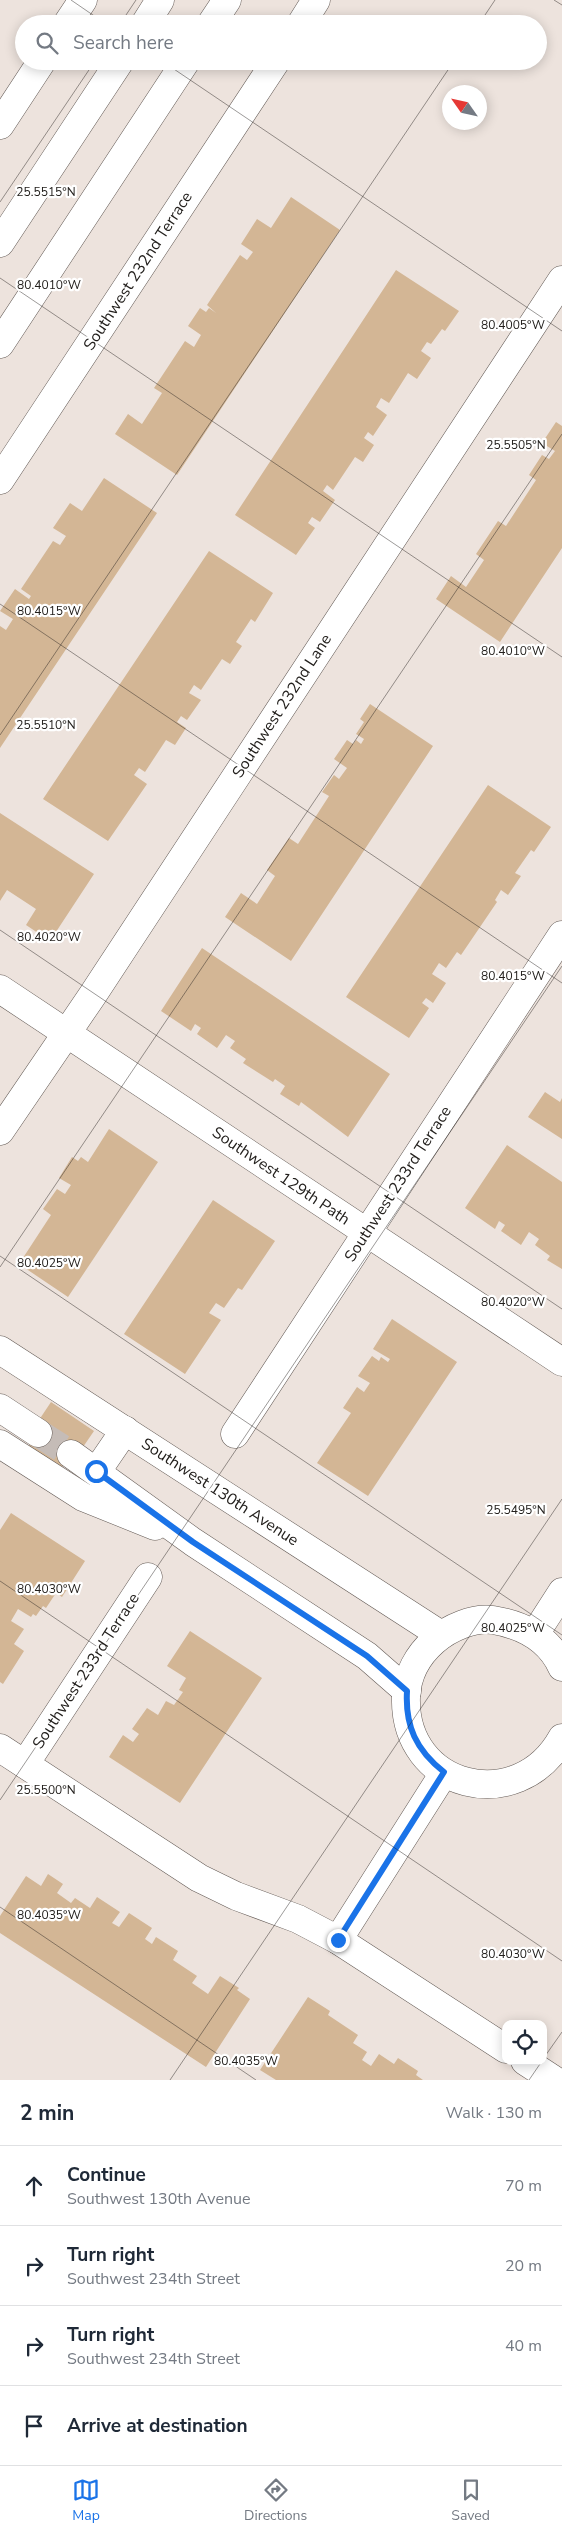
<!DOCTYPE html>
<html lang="en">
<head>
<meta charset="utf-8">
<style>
	:root { --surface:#fff; --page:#f2f2f3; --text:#1f2937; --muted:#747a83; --line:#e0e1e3; --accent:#1a73e8 }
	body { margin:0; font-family:"Nunito Sans",sans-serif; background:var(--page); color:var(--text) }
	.controls { position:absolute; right:15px; bottom:15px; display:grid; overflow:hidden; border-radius:10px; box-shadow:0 2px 12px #0003 }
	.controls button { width:45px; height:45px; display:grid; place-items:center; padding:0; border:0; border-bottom:1px solid var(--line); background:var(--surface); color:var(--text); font:25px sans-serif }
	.compass { position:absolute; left:442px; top:85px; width:45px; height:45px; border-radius:50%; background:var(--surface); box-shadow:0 2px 12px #0003; rotate:304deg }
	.stop { position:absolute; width:15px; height:15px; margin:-11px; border:4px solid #1a73e8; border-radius:50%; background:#fff }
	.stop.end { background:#1a73e8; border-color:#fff; box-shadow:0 1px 5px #0008 }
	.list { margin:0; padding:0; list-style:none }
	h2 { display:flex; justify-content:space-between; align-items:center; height:65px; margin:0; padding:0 20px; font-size:21px }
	h2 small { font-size:16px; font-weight:400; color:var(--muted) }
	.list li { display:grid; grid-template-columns:32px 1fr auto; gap:15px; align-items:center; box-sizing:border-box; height:80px; padding:0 20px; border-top:1px solid var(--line) }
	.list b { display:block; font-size:19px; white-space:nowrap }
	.list p { margin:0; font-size:16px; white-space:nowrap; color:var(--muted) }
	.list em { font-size:16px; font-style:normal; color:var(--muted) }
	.icon { flex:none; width:28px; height:28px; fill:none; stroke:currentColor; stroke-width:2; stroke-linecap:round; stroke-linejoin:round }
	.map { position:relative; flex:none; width:562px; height:2080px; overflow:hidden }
	.search { position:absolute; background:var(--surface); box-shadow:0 2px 12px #0003; left:15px; right:15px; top:15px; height:55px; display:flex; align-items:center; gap:12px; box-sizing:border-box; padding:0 18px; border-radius:28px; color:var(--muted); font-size:19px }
	.sheet { height:385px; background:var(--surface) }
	nav { display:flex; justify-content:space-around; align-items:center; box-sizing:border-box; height:70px; border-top:1px solid var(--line); background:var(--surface); font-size:14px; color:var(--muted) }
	nav a { display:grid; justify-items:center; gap:2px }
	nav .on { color:var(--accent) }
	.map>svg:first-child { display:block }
	.building { fill:#d3b695 }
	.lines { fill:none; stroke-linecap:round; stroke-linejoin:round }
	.minor-tunnel { stroke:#c5bcb7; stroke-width:28; stroke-dasharray:28 14; stroke-linecap:butt }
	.minor-casing { stroke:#635a55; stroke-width:29 }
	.tertiary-casing { stroke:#635a55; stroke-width:29 }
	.minor { stroke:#fff; stroke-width:28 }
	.tertiary { stroke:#fff; stroke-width:28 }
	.route { stroke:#1a73e8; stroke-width:6 }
	.ticks { fill:none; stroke:#23201d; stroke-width:1; stroke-opacity:0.45 }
	.labels { text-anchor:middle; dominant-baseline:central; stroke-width:4.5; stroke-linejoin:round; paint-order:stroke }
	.street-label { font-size:16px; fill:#23201d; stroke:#fff }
	.ticks-label { font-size:12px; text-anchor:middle; fill:#23201d; stroke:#fff; stroke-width:4.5; stroke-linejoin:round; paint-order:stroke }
</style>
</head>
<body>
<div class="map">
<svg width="562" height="2080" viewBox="0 0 562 2080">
	<rect width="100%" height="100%" fill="#ede3dd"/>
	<g class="building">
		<path d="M291,197L340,230L177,475L115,434L128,414L142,424L162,393L154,388L185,341L194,347L201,335L188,326L200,308L206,312L209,308L216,313L207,305L240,255L247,260L253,252L241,244L257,219L271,228Z"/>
		<path d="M396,270L459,311L445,331L442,329L431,344L427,342L421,351L431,358L417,379L408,373L389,403L381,398L376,407L387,415L373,436L368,432L364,438L374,445L363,462L355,457L333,490L327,485L323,491L335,500L320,522L312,517L308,523L315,528L296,555L235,515Z"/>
		<path d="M556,422L562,426V548L500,642L436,599L451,576L466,587L484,560L476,554L498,521L506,526L536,480L529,475L542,455L549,459L555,451L542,443Z"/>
		<path d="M104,478L157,513L0,748V626L6,630L13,619L0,611L15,589L29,599L31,596L21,589L53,541L60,545L66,536L53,528L70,503L82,511Z"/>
		<path d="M209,551L273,593L255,622L251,619L236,642L242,646L230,664L222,659L201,690L194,685L189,693L201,700L187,720L181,716L177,722L186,728L175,745L166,740L145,772L139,768L134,775L147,784L108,841L43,799Z"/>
		<path d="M370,704L433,746L291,961L225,917L241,893L257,904L275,876L267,870L289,838L298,844L329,796L322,792L334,775L339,779L347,768L334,759L347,740L353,744L356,740L361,744L364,739L356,734L364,722L360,719Z"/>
		<path d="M488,785L551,827L534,852L531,850L515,873L521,876L508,895L501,890L495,900L497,902L461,955L457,952L446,968L439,963L432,974L446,983L433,1003L426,998L422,1003L429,1008L409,1038L346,997Z"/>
		<path d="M0,813L94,874L50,941L26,925L36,909L7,890L0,901Z"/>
		<path d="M202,948L390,1074L348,1137L301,1102L299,1106L280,1094L285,1086L275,1079L273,1082L243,1063L246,1059L230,1048L235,1041L226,1035L217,1048L197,1034L201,1028L195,1024L191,1031L161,1011Z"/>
		<path d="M545,1092L560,1102L562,1098V1139L528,1117Z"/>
		<path d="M109,1129L158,1162L68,1297L19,1264L51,1215L43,1209L57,1189L65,1194L71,1185L59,1178L72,1157L78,1161L81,1157L88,1162Z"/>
		<path d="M507,1145L562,1182V1269L547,1260L550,1256L535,1245L539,1239L529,1232L521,1245L501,1231L505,1225L499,1221L495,1229L465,1208Z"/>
		<path d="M213,1200L275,1241L242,1290L238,1288L224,1308L216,1303L209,1313L221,1320L185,1374L124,1334Z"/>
		<path d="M392,1319L457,1362L368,1496L317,1463L351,1413L343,1408L357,1387L364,1392L370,1383L358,1376L372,1356L379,1361L381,1357L388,1362L390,1359L373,1349Z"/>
		<path d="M51,1402L94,1431L83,1447L71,1454L61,1469L28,1447L44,1423L39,1420Z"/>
		<path d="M11,1513L85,1561L62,1597L56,1593L46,1608L43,1606L36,1616L33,1614L31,1617L18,1609L11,1621L24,1629L14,1644L24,1651L3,1684L0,1682V1530Z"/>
		<path d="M190,1631L262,1678L180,1803L109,1757L123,1735L133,1742L139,1734L132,1729L147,1708L158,1715L166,1701L174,1705L183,1692L179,1690L186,1678L167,1666Z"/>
		<path d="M48,1874L63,1884L57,1893L71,1903L75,1898L90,1908L97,1897L120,1912L112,1923L119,1927L129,1913L152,1928L145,1939L152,1944L156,1937L178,1951L173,1960L197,1976L192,1983L208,1994L220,1976L239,1988L237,1990L250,1999L206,2067L0,1933V1916L26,1876L41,1886Z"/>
		<path d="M308,1997L330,2011L328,2015L358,2035L353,2043L367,2052L362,2060L371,2066L379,2054L394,2064L398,2058L418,2071L416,2075L423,2080H276L260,2070Z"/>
	</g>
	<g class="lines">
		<path class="minor-tunnel" d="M38,1433L71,1454"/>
		<defs>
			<g id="minor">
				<path d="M67,24L83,0"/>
				<path d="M301,24L316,0"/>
				<path d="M0,125L42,61"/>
				<path d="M0,480L276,61"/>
				<path d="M0,989L562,1362"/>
				<path d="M0,1131L92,996L562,280"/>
				<path d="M0,1350L441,1635"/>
				<path d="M0,1408L38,1433"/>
				<path d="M235,1434L562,935"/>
				<path d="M0,1444L83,1497L155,1526"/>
				<path d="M71,1454L193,1542L367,1656L407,1691"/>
				<path d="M97,1471L125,1430"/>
				<path d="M535,1634L562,1592"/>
				<path d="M562,1667C549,1638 523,1625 493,1620C474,1617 449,1628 434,1641C418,1655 407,1675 406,1697C403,1789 518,1817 562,1738"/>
				<path d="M0,1748L199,1878L236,1896L298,1919L338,1940L506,2049"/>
				<path d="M25,1764L148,1577"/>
				<path d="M338,1940L444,1773"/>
				<path d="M525,2061L554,2080"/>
			</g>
			<g id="tertiary">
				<path d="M145,24L160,0"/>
				<path d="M211,24L227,0"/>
				<path d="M0,243L120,61"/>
				<path d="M0,344L186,61"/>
			</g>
		</defs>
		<use href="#minor" class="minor-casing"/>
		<use href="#tertiary" class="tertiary-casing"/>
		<use href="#minor" class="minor"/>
		<use href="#tertiary" class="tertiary"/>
	</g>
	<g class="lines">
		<path class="route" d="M96,1471L193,1542L367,1656L407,1691C405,1726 416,1750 444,1772L338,1940"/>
	</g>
	<path class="ticks" d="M71,0L106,24M554,0L562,5M120,24L136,0M479,24L495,0M162,61L562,331M0,202L95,61M0,278L562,657M0,604L562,983M0,735L454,61M0,930L562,1309M0,1256L562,1635M0,1267L562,434M0,1581L562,1961M0,1800L562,966M0,1907L256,2080M543,2059L562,2032M170,2080L562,1499M529,2080L542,2061"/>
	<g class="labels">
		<g class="street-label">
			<text transform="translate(138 271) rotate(-57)">Southwest 232nd Terrace</text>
			<text transform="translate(282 706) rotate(-57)">Southwest 232nd Lane</text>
			<text transform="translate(281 1176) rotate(34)">Southwest 129th Path</text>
			<text transform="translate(398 1184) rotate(-57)">Southwest 233rd Terrace</text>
			<text transform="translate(220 1492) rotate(33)">Southwest 130th Avenue</text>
			<text transform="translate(86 1671) rotate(-57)">Southwest 233rd Terrace</text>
		</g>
	</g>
	<g class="ticks-label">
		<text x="46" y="196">25.5515°N</text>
		<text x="49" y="289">80.4010°W</text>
		<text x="513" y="329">80.4005°W</text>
		<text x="516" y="449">25.5505°N</text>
		<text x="49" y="615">80.4015°W</text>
		<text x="513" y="655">80.4010°W</text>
		<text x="46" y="729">25.5510°N</text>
		<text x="49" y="941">80.4020°W</text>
		<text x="513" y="980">80.4015°W</text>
		<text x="49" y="1267">80.4025°W</text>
		<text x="513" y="1306">80.4020°W</text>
		<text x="516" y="1514">25.5495°N</text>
		<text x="49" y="1593">80.4030°W</text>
		<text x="513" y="1632">80.4025°W</text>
		<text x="46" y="1794">25.5500°N</text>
		<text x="49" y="1919">80.4035°W</text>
		<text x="513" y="1958">80.4030°W</text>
		<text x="246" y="2065">80.4035°W</text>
	</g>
</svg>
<div class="controls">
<button><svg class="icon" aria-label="locate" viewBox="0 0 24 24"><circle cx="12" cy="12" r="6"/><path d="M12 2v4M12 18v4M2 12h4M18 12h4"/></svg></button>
</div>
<svg class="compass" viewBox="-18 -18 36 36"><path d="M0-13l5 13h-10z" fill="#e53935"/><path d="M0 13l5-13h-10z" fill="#747a83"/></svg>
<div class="stop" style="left:96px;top:1471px"></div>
<div class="stop end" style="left:338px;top:1940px"></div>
<div class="search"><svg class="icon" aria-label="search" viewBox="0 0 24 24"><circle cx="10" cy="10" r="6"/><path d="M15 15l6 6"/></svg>Search here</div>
</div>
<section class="sheet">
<h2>2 min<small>Walk · 130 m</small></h2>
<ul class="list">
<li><svg class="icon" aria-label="ahead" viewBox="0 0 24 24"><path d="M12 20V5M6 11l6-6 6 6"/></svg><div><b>Continue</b><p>Southwest 130th Avenue</p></div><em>70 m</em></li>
<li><svg class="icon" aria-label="right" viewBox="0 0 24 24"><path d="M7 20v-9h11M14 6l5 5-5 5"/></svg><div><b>Turn right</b><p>Southwest 234th Street</p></div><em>20 m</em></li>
<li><svg class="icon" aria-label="right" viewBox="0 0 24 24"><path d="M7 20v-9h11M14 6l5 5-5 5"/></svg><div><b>Turn right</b><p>Southwest 234th Street</p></div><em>40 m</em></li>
<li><svg class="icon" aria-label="arrive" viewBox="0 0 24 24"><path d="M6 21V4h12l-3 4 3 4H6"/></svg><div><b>Arrive at destination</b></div></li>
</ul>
</section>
<nav>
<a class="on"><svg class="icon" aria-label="map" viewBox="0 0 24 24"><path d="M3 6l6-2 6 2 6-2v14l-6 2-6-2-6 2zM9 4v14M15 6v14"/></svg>Map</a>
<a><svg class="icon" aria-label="directions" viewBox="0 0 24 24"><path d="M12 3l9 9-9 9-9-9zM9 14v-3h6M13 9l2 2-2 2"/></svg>Directions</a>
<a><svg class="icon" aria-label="saved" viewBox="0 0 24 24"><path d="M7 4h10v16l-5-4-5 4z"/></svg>Saved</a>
</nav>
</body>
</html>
